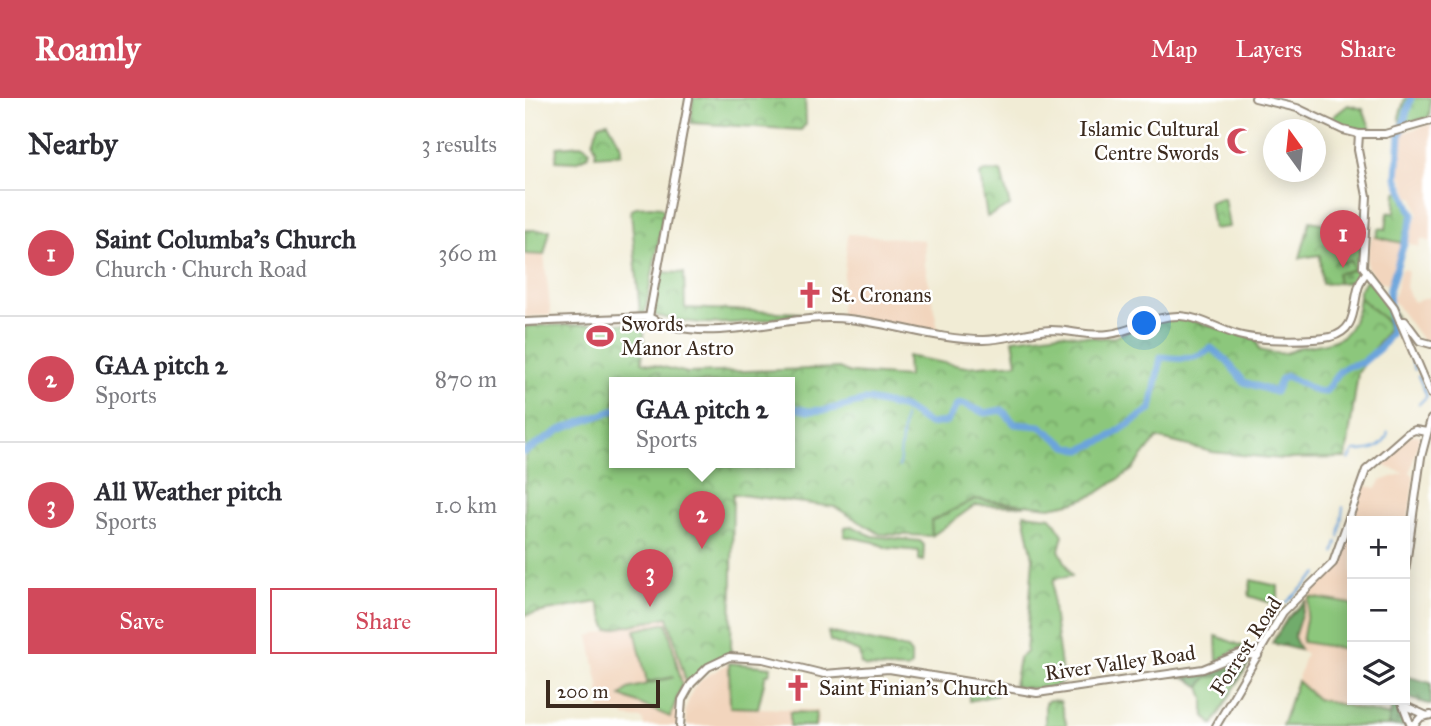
<!DOCTYPE html>
<html lang="en">
<head>
<meta charset="utf-8">
<style>
	:root { --surface:#fff; --page:#f2f2f3; --text:#2b2b33; --muted:#7c7c81; --line:#e1e1e2; --accent:#d1495b }
	body { margin:0; font-family:"IM FELL Great Primer",serif; background:var(--page); color:var(--text) }
	.controls { position:absolute; right:21px; bottom:21px; display:grid; overflow:hidden; border-radius:0px; box-shadow:0 4px 18px #0003 }
	.controls button { width:63px; height:63px; display:grid; place-items:center; padding:0; border:0; border-bottom:2px solid var(--line); background:var(--surface); color:var(--text); font:35px sans-serif }
	.compass { position:absolute; left:738px; top:21px; width:63px; height:63px; border-radius:50%; background:var(--surface); box-shadow:0 4px 18px #0003; rotate:345deg }
	.scale { position:absolute; left:21px; bottom:18px; width:114px; box-sizing:border-box; padding-left:7px; border:4px solid #3b2a1e; border-top:0; font-size:19px; line-height:24px; white-space:nowrap; color:#3b2a1e; -webkit-text-stroke:5px #fff; paint-order:stroke }
	.you { position:absolute; left:620px; top:226px; width:24px; height:24px; margin:-18px; border:5px solid #fff; border-radius:50%; background:#1a73e8; box-shadow:0 0 0 10px #1a73e833 }
	.badge { display:grid; place-items:center; width:46px; height:46px; border-radius:50%; background:var(--accent); color:#fff; font-size:23px; font-weight:700 }
	.pin { position:absolute; translate:-50% -58px; filter:drop-shadow(0 2px 4px #0008) }
	.pin::after { content:''; position:absolute; top:37px; width:24px; height:21px; background:inherit; clip-path:polygon(0 0,100% 0,50% 100%) }
	.popup { position:absolute; left:84px; top:279px; width:186px; height:91px; box-sizing:border-box; display:grid; place-content:center; border-radius:0px; background:var(--surface); filter:drop-shadow(0 2px 5px #0005); font-size:23px; white-space:nowrap; color:var(--muted) }
	.popup b { font-size:26px; color:var(--text) }
	.popup::after { content:''; position:absolute; left:50%; top:100%; margin-left:-14px; border:14px solid transparent; border-top-color:var(--surface) }
	.list { margin:0; padding:0; list-style:none }
	h2 { display:flex; justify-content:space-between; align-items:center; height:91px; margin:0; padding:0 28px; font-size:30px }
	h2 small { font-size:23px; font-weight:400; color:var(--muted) }
	.list li { display:grid; grid-template-columns:46px 1fr auto; gap:21px; align-items:center; box-sizing:border-box; height:126px; padding:0 28px; border-top:2px solid var(--line) }
	.list b { display:block; font-size:26px; white-space:nowrap }
	.list p { margin:0; font-size:23px; white-space:nowrap; color:var(--muted) }
	.list em { font-size:23px; font-style:normal; color:var(--muted) }
	.actions { display:flex; gap:14px; padding:21px 28px }
	.actions a { flex:1; padding:16px 0; border:2px solid var(--accent); border-radius:0px; text-align:center; font-size:24px; color:var(--accent) }
	.actions .main { background:var(--accent); color:#fff }
	.icon { flex:none; width:38px; height:38px; fill:none; stroke:currentColor; stroke-width:2; stroke-linecap:round; stroke-linejoin:round }
	.map { position:relative; flex:none; width:906px; height:628px; overflow:hidden }
	header { display:flex; align-items:center; gap:42px; box-sizing:border-box; height:98px; padding:0 35px; background:var(--accent); color:#fff }
	header strong { font-size:33px }
	nav { display:flex; gap:38px; margin-inline-start:auto; font-size:24px }
	main { display:flex }
	aside { flex:1; background:var(--surface) }
	.map>svg:first-child { display:block }
	.built { fill:#f2d5bd }
	.grass { fill:#8cc77c; stroke:#64784d; stroke-width:2 }
	.forest { fill:url(#forest-firs); stroke:#566b45; stroke-width:2 }
	.cemetery { fill:url(#cemetery-stones); stroke:#64784d; stroke-width:2 }
	.park { fill:url(#park-crowns); stroke:#64784d; stroke-width:2; fill-rule:evenodd }
	.lines { fill:none; stroke-linecap:round; stroke-linejoin:round }
	.stream { stroke:#6ca4db; stroke-width:2 }
	.river { stroke:#6ca4db; stroke-width:7 }
	.secondary-casing { stroke:#968b7a; stroke-width:10 }
	.secondary { stroke:#fff; stroke-width:6 }
	.labels { text-anchor:middle; dominant-baseline:central; stroke-width:5; stroke-linejoin:round; paint-order:stroke }
	.poi-label { font-size:21px; fill:#3b2a1e; stroke:#fff; text-anchor:start }
	.street-label { font-size:21px; fill:#3b2a1e; stroke:#fff }
</style>
</head>
<body>
<header>
<strong>Roamly</strong>
<nav><a>Map</a><a>Layers</a><a>Share</a></nav>
</header>
<main>
<aside>
<h2>Nearby<small>3 results</small></h2>
<ul class="list">
<li><span class="badge">1</span><div><b>Saint Columba's Church</b><p>Church · Church Road</p></div><em>360 m</em></li>
<li><span class="badge">2</span><div><b>GAA pitch 2</b><p>Sports</p></div><em>870 m</em></li>
<li><span class="badge">3</span><div><b>All Weather pitch</b><p>Sports</p></div><em>1.0 km</em></li>
</ul>
<div class="actions"><a class="main">Save</a><a>Share</a></div>
</aside>
<div class="map">
<svg width="906" height="628" viewBox="0 0 906 628">
	<defs>
		<pattern id="forest-firs" width="22" height="20" patternUnits="userSpaceOnUse" patternTransform="scale(1.75)"><rect width="22" height="20" fill="#71ac6c"/><path d="M5 1l3.5 6h-7zM16 11l3.5 6h-7z" fill="#5e8c58"/></pattern>
		<pattern id="cemetery-stones" width="16" height="16" patternUnits="userSpaceOnUse" patternTransform="scale(1.75)"><rect width="16" height="16" fill="#8cc77c"/><path d="M2 7V4a2 2 0 0 1 4 0v3zM10 15v-3a2 2 0 0 1 4 0v3z" fill="#74a265"/></pattern>
		<pattern id="park-crowns" width="20" height="18" patternUnits="userSpaceOnUse" patternTransform="scale(1.75)"><rect width="20" height="18" fill="#8cc77c"/><path d="M2 6a3 3 0 1 1 6 0M12 15a3 3 0 1 1 6 0" fill="none" stroke="#74a265"/></pattern>
	</defs>
	<rect width="100%" height="100%" fill="#fff"/>
	<filter id="ink" filterUnits="userSpaceOnUse"><feTurbulence type="fractalNoise" baseFrequency=".0143" numOctaves="2"/><feDisplacementMap in="SourceGraphic" scale="14" xChannelSelector="R" yChannelSelector="G"/><feConvolveMatrix kernelMatrix="1 2 1 2 8 2 1 2 1" color-interpolation-filters="sRGB"/></filter>
	<filter id="wash" filterUnits="userSpaceOnUse"><feTurbulence type="fractalNoise" baseFrequency=".00686" numOctaves="4" result="noise"/><feDisplacementMap in="SourceGraphic" scale="28" xChannelSelector="R" yChannelSelector="G"/><feGaussianBlur stdDeviation="1.57" result="paint"/><feColorMatrix in="noise" values="0 0 0 0 0 0 0 0 0 0 0 0 0 0 0 0 0 1.4 0 .05"/><feComposite in="paint" operator="in"/></filter>
	<g filter="url(#wash)">
		<rect width="100%" height="100%" fill="#f1ecd5"/>
		<g class="built">
			<path d="M906,26V144L896,141L894,149L883,145L893,115L889,99H885L876,76L877,35Z"/>
			<path d="M323,136L399,142L400,167L414,235L315,216Z"/>
			<path d="M847,138L877,145L865,187L853,184L842,169V157Z"/>
			<path d="M0,156L19,157L26,217L0,219Z"/>
			<path d="M876,171L883,172L881,189L888,204L906,199V244L897,242L868,202Z"/>
			<path d="M888,336L895,338L885,374L889,378L880,448V423H829V419L837,387L852,390L856,383L879,375L851,365Z"/>
			<path d="M827,426V602H831L830,611L792,601L772,583L781,555L745,546L760,521L811,470Z"/>
			<path d="M143,519L162,588L155,605L152,628H119L118,621L100,619L96,614L76,613L74,588L64,538Z"/>
			<path d="M204,565L206,609L293,612V628H162L160,612L168,591L178,580Z"/>
		</g>
		<g class="grass">
			<path d="M823,7L838,11L846,32L822,29L805,21Z"/>
			<path d="M842,181L863,203L871,219L861,223L834,199V192Z"/>
			<path d="M450,401L500,408L450,407L407,438L406,423Z"/>
			<path d="M327,428L347,438L395,443L399,447L398,463L394,462V453L362,450L349,444L319,438L320,429Z"/>
			<path d="M726,482L753,488V507L724,498Z"/>
			<path d="M785,499L827,506V552L777,544Z"/>
			<path d="M142,525L157,587L145,619L96,598L103,591L149,579L122,584L110,532Z"/>
			<path d="M691,538L723,550L710,552L692,563Z"/>
			<path d="M717,558L725,563L688,627L679,617V601L675,589L685,574L662,580L647,577L686,574Z"/>
			<path d="M204,565L246,569L244,576H241L233,610L205,609Z"/>
			<path d="M772,583L792,601L865,618L863,628H757Z"/>
			<path d="M265,614L291,615L290,628H265Z"/>
		</g>
		<g class="forest">
			<path d="M781,502L769,539L775,552L747,545L762,521Z"/>
			<path d="M722,567L712,584L706,577L682,579L675,589L662,580Z"/>
			<path d="M880,578L906,585V607L886,601L880,592Z"/>
			<path d="M868,602L877,611L882,628H863Z"/>
		</g>
		<path class="cemetery" d="M834,142L836,166L832,184L813,185L811,175L828,172L813,166L811,153L819,146Z"/>
		<g class="park">
			<path d="M168,0H280L281,26L276,32L166,25Z"/>
			<path d="M880,0H906L904,19L876,27L874,19Z"/>
			<path d="M83,24L96,48V56L70,58L71,51L68,44L74,26Z"/>
			<path d="M58,47L65,52L63,58L50,64L31,63L32,49Z"/>
			<path d="M460,73L476,74L485,108L462,119L455,77Z"/>
			<path d="M877,93L886,118L877,145L851,139L854,130L861,131L863,115L870,114L871,94Z"/>
			<path d="M696,100H699L704,129L688,131L684,104Z"/>
			<path d="M126,108L136,109L139,113L120,215H115L106,113L111,109Z"/>
			<path d="M785,123L837,132L834,142L819,146L811,153L813,165L826,163L828,172L812,175L813,185L797,186L795,157L775,160Z"/>
			<path d="M0,132H25L19,157L0,156Z"/>
			<path d="M134,174L159,175L160,210L276,215C229,226 173,231 126,216Z"/>
			<path d="M834,199L861,223L863,231L833,275L821,360L756,361L687,354L632,340L607,372L571,396L550,404L525,409L450,401L406,423L407,438L355,436L310,409L208,396L206,555L193,561L162,588L143,519L83,532L73,504L0,517V228L120,225L117,264L163,275L314,270L325,275L383,279L382,258L441,269L492,265L488,241L535,235L574,240L590,239L627,222L657,220L732,241L734,252C745,254 757,258 767,253C770,252 773,249 776,249C814,244 829,241 834,199ZM90,285H264V365H90Z"/>
			<path d="M499,416L526,419L538,437L534,452L547,478L529,481C524,517 536,548 537,583C527,595 504,590 489,588L494,560L501,554L508,460Z"/>
			<path d="M303,534L382,551L386,556V568L382,571L341,569L336,566L334,554L305,543Z"/>
			<path d="M436,585L472,592V597L444,603V591L434,590Z"/>
			<path d="M524,602L535,603L542,628H520V605Z"/>
		</g>
		<g class="lines">
			<g class="stream">
				<path d="M864,215L873,227L890,272"/>
				<path d="M893,278L902,298L894,306"/>
				<path d="M379,314L380,310"/>
				<path d="M824,362L829,353C842,353 860,352 863,334"/>
				<path d="M374,369L379,319"/>
				<path d="M814,439L818,409"/>
				<path d="M809,455L812,444"/>
				<path d="M761,505L793,475"/>
				<path d="M733,548L747,524"/>
			</g>
			<g class="river">
				<path d="M264,309L283,313L302,312L343,302L380,310L404,326L421,324L432,307L438,306L460,315L477,312L490,326L515,328L542,348L556,352L583,340L626,311L636,259C655,261 671,263 686,250L701,262L719,284L750,294L756,281L762,278L791,293L800,294L815,273L823,268L837,265L856,249L866,235L864,193L888,117L872,79L875,37L886,0"/>
				<path d="M0,354L35,332L90,312"/>
			</g>
		</g>
	</g>
	<g filter="url(#ink)">
		<g class="lines">
			<defs>
				<g id="secondary">
					<path d="M730,0L772,10L818,32L834,36H860L906,23"/>
					<path d="M834,36L833,52L842,98L838,169L869,209L906,296"/>
					<path d="M124,219C178,249 249,219 306,220C358,221 406,242 458,242C481,242 503,233 526,232C545,232 565,239 584,236C610,233 628,217 655,218C675,219 691,230 710,236C730,243 784,243 805,239C839,231 823,196 841,175"/>
					<path d="M124,219L164,0"/>
					<path d="M875,223H880L895,243L906,246"/>
					<path d="M0,224L124,219"/>
					<path d="M880,474L896,359L906,321"/>
					<path d="M876,602L886,628"/>
					<path d="M878,607L900,617"/>
					<path d="M155,628L157,602L166,586L183,569L204,559L238,561L299,576L364,571L512,595L678,571L715,556L733,558"/>
					<path d="M691,628L758,514L808,465L841,372L883,335L890,332L902,334"/>
					<path d="M888,628L896,619L906,617"/>
				</g>
			</defs>
			<use href="#secondary" class="secondary-casing"/>
			<use href="#secondary" class="secondary"/>
		</g>
	</g>
	<defs>
		<symbol id="mosque-bare" viewBox="-9 -9 18 18"><path d="M3.5-4.9A6 6 0 1 0 3.5 4.9A5 5 0 1 1 3.5-4.9Z" fill="#d1495b" stroke="#fff" stroke-width="2.5" paint-order="stroke"/></symbol>
		<symbol id="church-bare" viewBox="-9 -9 18 18"><path d="M-1.2-6h2.4v3.5h3.3v2.4h-3.3V6h-2.4V-.1h-3.3v-2.4h3.3Z" fill="#d1495b" stroke="#fff" stroke-width="2.5" paint-order="stroke"/></symbol>
		<symbol id="stadium-bare" viewBox="-9 -9 18 18"><path d="M0-5a6.5 5 0 1 0 0 10a6.5 5 0 1 0 0-10ZM-3.5-1.8h7v3.6h-7Z" fill="#d1495b" stroke="#fff" stroke-width="2.5" paint-order="stroke"/></symbol>
	</defs>
	<g fill-rule="evenodd">
		<use href="#mosque-bare" x="696" y="24" width="38" height="38"/>
		<use href="#church-bare" x="266" y="178" width="38" height="38"/>
		<use href="#stadium-bare" x="56" y="219" width="38" height="38"/>
		<use href="#church-bare" x="254" y="571" width="38" height="38"/>
	</g>
	<g class="labels">
		<g class="poi-label">
			<text x="694" y="31" text-anchor="end">Islamic Cultural<tspan x="694" dy="24">Centre Swords</tspan></text>
			<text x="306" y="197">St. Cronans</text>
			<text x="96" y="226">Swords<tspan x="96" dy="24">Manor Astro</tspan></text>
			<text x="294" y="590">Saint Finian's Church</text>
		</g>
		<g class="street-label">
			<text transform="translate(721 548) rotate(-57)">Forrest Road</text>
			<text transform="translate(595 565) rotate(-8)">River Valley Road</text>
		</g>
	</g>
</svg>
<div class="controls">
<button>+</button>
<button>−</button>
<button><svg class="icon" aria-label="layers" viewBox="0 0 24 24"><path d="M12 4l9 5-9 5-9-5zM3 14l9 5 9-5"/></svg></button>
</div>
<svg class="compass" viewBox="-18 -18 36 36"><path d="M0-13l5 13h-10z" fill="#e53935"/><path d="M0 13l5-13h-10z" fill="#7c7c81"/></svg>
<div class="scale">200 m</div>
<div class="you"></div>
<div class="pin badge" style="left:818px;top:170px">1</div>
<div class="pin badge" style="left:177px;top:451px">2</div>
<div class="popup"><b>GAA pitch 2</b>Sports</div>
<div class="pin badge" style="left:125px;top:509px">3</div>
</div>
</main>
</body>
</html>
